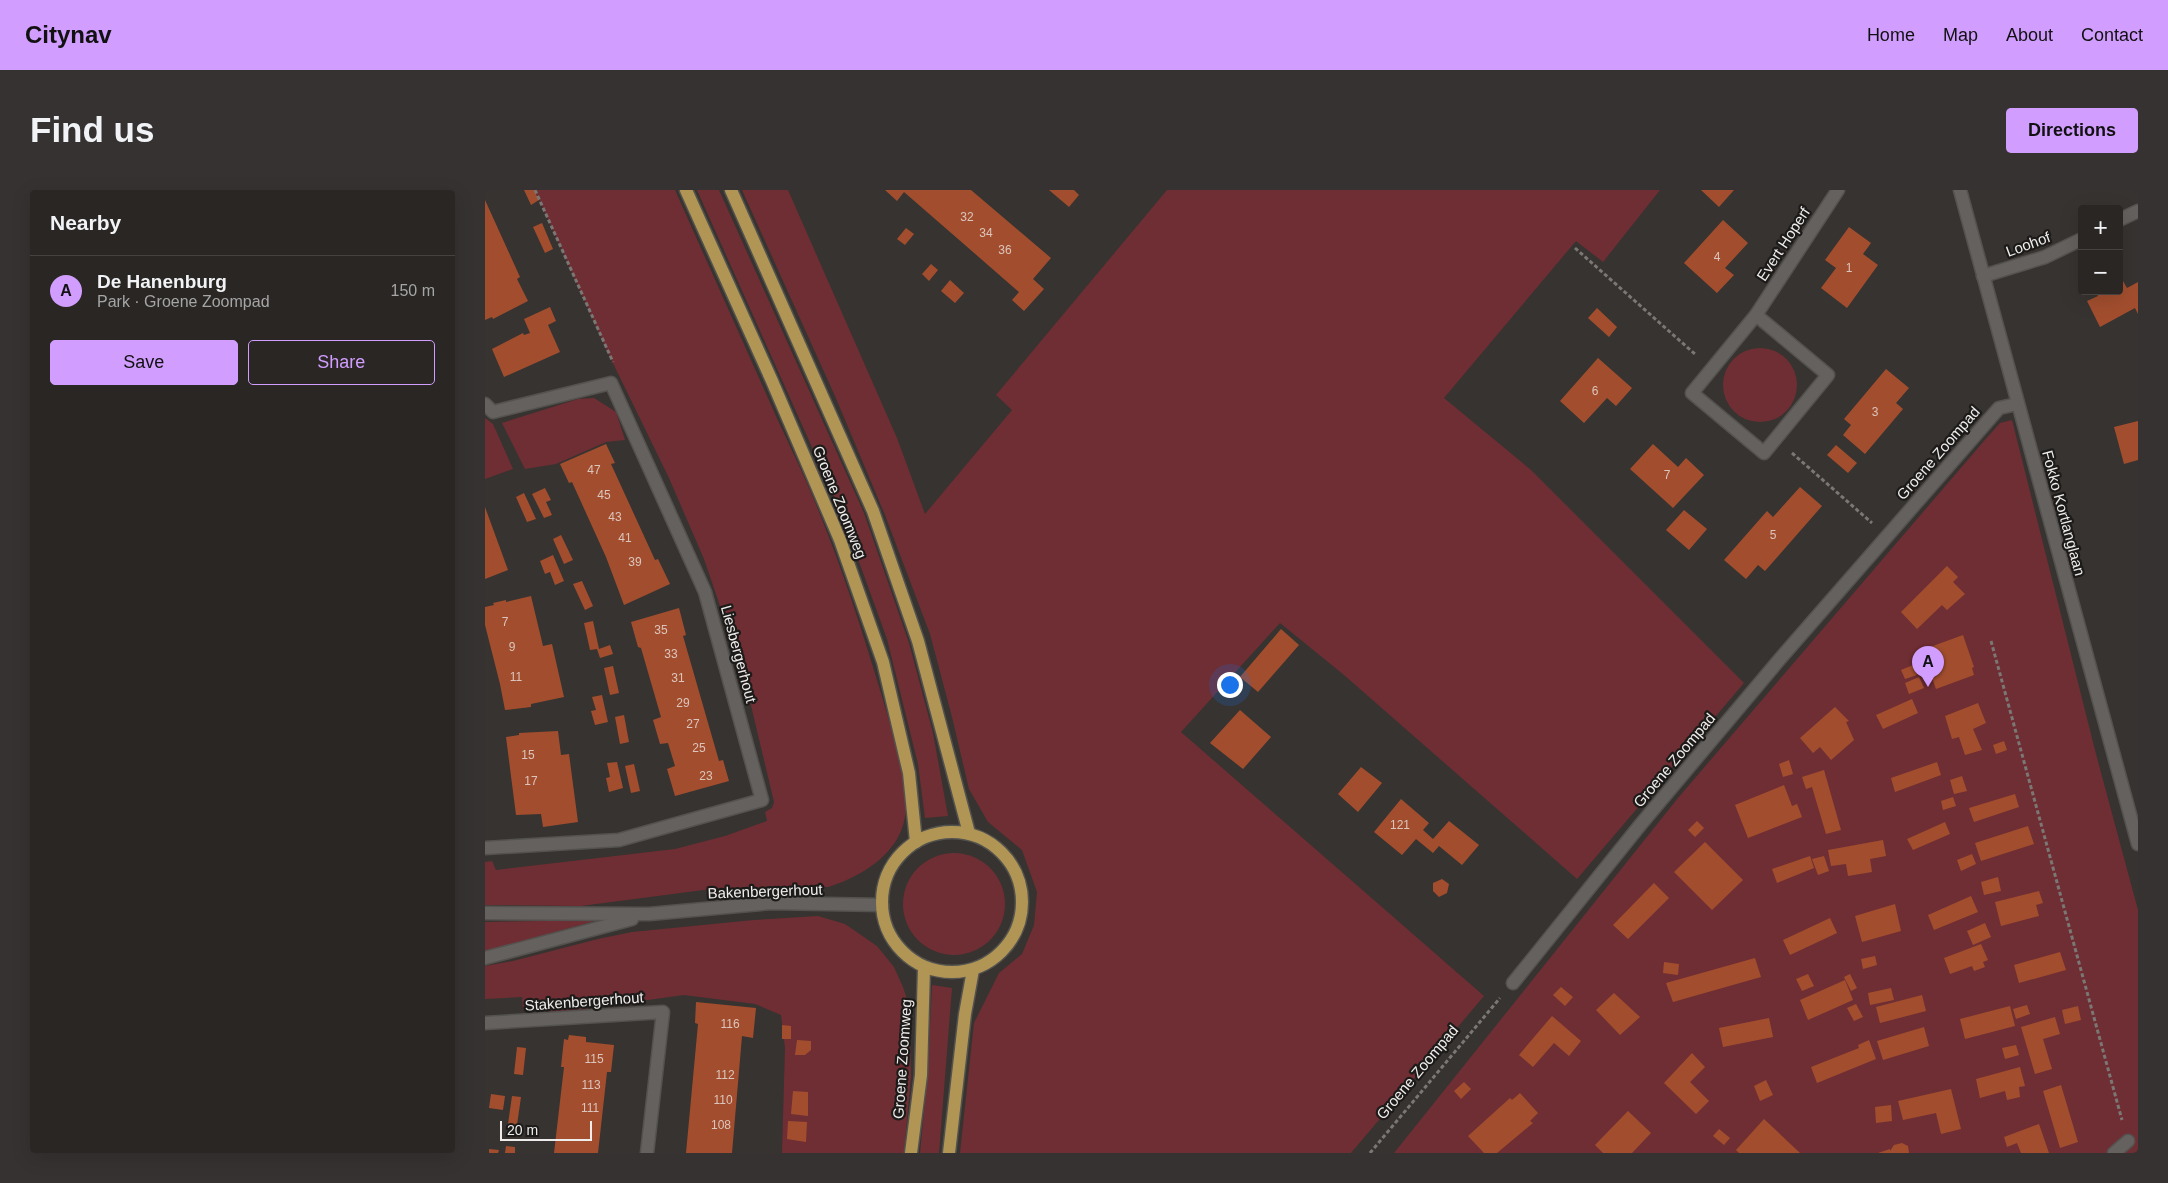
<!DOCTYPE html>
<html lang="en">
<head>
<meta charset="utf-8">
<style>
	:root { --surface:#292624; --page:#353231; --text:#f1f3f6; --muted:#a5a5a6; --line:#454341; --accent:#d19dfe }
	body { margin:0; font-family:Helvetica,sans-serif; background:var(--page); color:var(--text) }
	.controls { position:absolute; right:15px; top:15px; display:grid; overflow:hidden; border-radius:5px; box-shadow:0 5px 20px #0002 }
	.controls button { width:45px; height:45px; display:grid; place-items:center; padding:0; border:0; border-bottom:1px solid var(--line); background:var(--surface); color:var(--text); font:25px sans-serif }
	.scale { position:absolute; left:15px; bottom:12px; width:92px; box-sizing:border-box; padding-left:5px; border:2px solid #efedeb; border-top:0; font-size:14px; line-height:18px; white-space:nowrap; color:#efedeb; -webkit-text-stroke:4px #1d1b1a; paint-order:stroke }
	.you { position:absolute; left:744px; top:494px; width:18px; height:18px; margin:-12px; border:4px solid #fff; border-radius:50%; background:#1a73e8; box-shadow:0 0 0 8px #1a73e833 }
	.badge { display:grid; place-items:center; width:32px; height:32px; border-radius:50%; background:var(--accent); color:#111; font-size:16px; font-weight:700 }
	.pin { position:absolute; translate:-50% -41px; filter:drop-shadow(0 1px 2px #0008) }
	.pin::after { content:''; position:absolute; top:26px; width:18px; height:15px; background:inherit; clip-path:polygon(0 0,100% 0,50% 100%) }
	.list { margin:0; padding:0; list-style:none }
	h2 { display:flex; justify-content:space-between; align-items:center; height:65px; margin:0; padding:0 20px; font-size:21px }
	h2 small { font-size:16px; font-weight:400; color:var(--muted) }
	.list li { display:grid; grid-template-columns:32px 1fr auto; gap:15px; align-items:center; box-sizing:border-box; height:70px; padding:0 20px; border-top:1px solid var(--line) }
	.list b { display:block; font-size:19px; white-space:nowrap }
	.list p { margin:0; font-size:16px; white-space:nowrap; color:var(--muted) }
	.list em { font-size:16px; font-style:normal; color:var(--muted) }
	.actions { display:flex; gap:10px; padding:15px 20px }
	.actions a { flex:1; padding:11px 0; border:1px solid var(--accent); border-radius:5px; text-align:center; font-size:18px; color:var(--accent) }
	.actions .main { background:var(--accent); color:#111 }
	.map { position:relative; flex:none; width:1653px; height:963px; overflow:hidden; border-radius:5px }
	header { display:flex; align-items:center; gap:30px; box-sizing:border-box; height:70px; padding:0 25px; background:var(--accent); color:#111 }
	header strong { font-size:24px }
	nav { display:flex; gap:28px; margin-inline-start:auto; font-size:18px }
	.intro { display:flex; align-items:center; justify-content:space-between; box-sizing:border-box; height:120px; padding:0 30px }
	h1 { margin:0; font-size:35px }
	.button { padding:12px 22px; border-radius:5px; background:var(--accent); color:#111; font-size:18px; font-weight:700 }
	main { display:flex; gap:30px; padding:0 30px }
	aside { flex:1; background:var(--surface); border-radius:5px; box-shadow:0 5px 20px #0002 }
	.map>svg:first-child { display:block }
	.green { fill:#6f2e33 }
	.building { fill:#a24e2e }
	.lines { fill:none; stroke-linecap:round; stroke-linejoin:round }
	.minor-casing { stroke:#54524f; stroke-width:15 }
	.major-casing { stroke:#54524f; stroke-width:15 }
	.path { stroke:#7a7774; stroke-width:3; stroke-dasharray:4 2.5; stroke-linecap:butt }
	.minor { stroke:#65615e; stroke-width:12 }
	.major { stroke:#b09554; stroke-width:12 }
	.labels { text-anchor:middle; dominant-baseline:central; stroke-width:4.5; stroke-linejoin:round; paint-order:stroke }
	.number-label { font-size:12px; fill:#dcc5bc }
	.street-label { font-size:15px; fill:#efedeb; stroke:#1d1b1a }
</style>
</head>
<body>
<header>
<strong>Citynav</strong>
<nav><a>Home</a><a>Map</a><a>About</a><a>Contact</a></nav>
</header>
<div class="intro"><h1>Find us</h1><a class="button">Directions</a></div>
<main>
<aside>
<h2>Nearby<small></small></h2>
<ul class="list">
<li><span class="badge">A</span><div><b>De Hanenburg</b><p>Park · Groene Zoompad</p></div><em>150 m</em></li>
</ul>
<div class="actions"><a class="main">Save</a><a>Share</a></div>
</aside>
<div class="map">
<svg width="1653" height="963" viewBox="0 0 1653 963">
	<rect width="100%" height="100%" fill="#373330"/>
	<g class="green">
		<path d="M50,0H190C222,72 254,143 286,215C302,251 320,286 334,322C358,381 377,440 395,500C404,530 425,598 420,627C414,664 376,687 343,697L226,699L96,716L0,715V672L7,671L11,680L190,659L240,646L282,631L280,622L287,618L289,612L259,486L219,369L184,288L124,165Z"/>
		<path d="M212,0H234L379,323L424,453L448,543L463,626L440,628L433,574L402,449L356,322Z"/>
		<path d="M257,0H303L412,248L440,324L527,220L511,205L682,0H1175L1118,72L1091,51L959,208L1046,280L1259,493L1092,689L859,485L795,433L696,542L999,806L866,963H475L489,833L514,783L537,764L549,735L552,702L537,660L503,632L484,599L467,527L445,444L400,325L350,206Z"/>
		<circle cx="1275" cy="195" r="37"/>
		<path d="M109,208L131,222L140,250L121,252L71,274L40,279L17,233L93,209Z"/>
		<path d="M0,228L8,234L28,279L0,289Z"/>
		<path d="M1527,230L1611,564L1653,720V963H909L1193,608L1499,251L1515,233Z"/>
		<circle cx="469" cy="714" r="51"/>
		<path d="M333,726L360,734L392,756L409,777L418,797L424,815L426,886L419,963H297L300,858L296,825L270,814L199,805L76,822L38,820L37,807L0,809V776L28,771L113,749L147,742L269,730Z"/>
		<path d="M113,730L11,759L0,761V732Z"/>
		<path d="M447,795L467,798L454,963H435L443,880Z"/>
	</g>
	<g class="building">
		<path d="M39,0H49L54,10L46,15Z"/>
		<path d="M400,0H486L566,68L548,89L559,99L539,121L527,110L534,102L419,2L412,11Z"/>
		<path d="M564,0H589L594,5L584,17Z"/>
		<path d="M1216,0H1249L1234,17Z"/>
		<path d="M0,10L35,87L32,89L43,111L8,129L7,127L0,130Z"/>
		<path d="M1238,30L1263,53L1240,78L1249,85L1232,103L1199,73Z"/>
		<path d="M57,33L68,59L60,63L48,37Z"/>
		<path d="M1364,37L1386,53L1378,64L1393,75L1362,118L1336,98L1351,78L1340,70Z"/>
		<path d="M421,38L429,44L420,55L412,49Z"/>
		<path d="M446,74L453,80L444,91L437,84Z"/>
		<path d="M1634,84L1642,98L1653,92V124L1650,118L1615,137L1602,111L1613,106L1611,101H1634Z"/>
		<path d="M465,90L479,103L470,113L456,101Z"/>
		<path d="M65,117L71,131L63,135L75,162L19,187L7,159L38,143L39,145L45,143L39,129Z"/>
		<path d="M1112,118L1132,137L1124,147L1103,128Z"/>
		<path d="M1113,168L1147,198L1131,216L1122,208L1099,233L1075,211Z"/>
		<path d="M1401,179L1424,198L1411,213L1418,219L1380,264L1358,245L1366,235L1359,229Z"/>
		<path d="M1653,231V270L1639,274L1629,237Z"/>
		<path d="M121,254L130,273L126,274L170,370L173,369L185,394L139,415L121,367L87,292L84,293L75,274Z"/>
		<path d="M1168,254L1193,277L1201,268L1219,285L1188,318L1145,279Z"/>
		<path d="M1351,255L1372,273L1363,283L1342,265Z"/>
		<path d="M1315,297L1337,316L1280,381L1273,375L1261,389L1239,370L1282,321L1288,327Z"/>
		<path d="M60,298L66,310L61,312L67,325L59,328L47,304Z"/>
		<path d="M39,303L51,329L42,332L31,307Z"/>
		<path d="M0,317L23,380L0,389Z"/>
		<path d="M1199,320L1222,339L1204,360L1181,340Z"/>
		<path d="M76,345L88,370L79,374L68,349Z"/>
		<path d="M68,365L79,391L70,395L65,382L60,384L55,371Z"/>
		<path d="M1462,376L1473,387L1468,392L1480,404L1462,420L1457,415L1432,439L1416,422Z"/>
		<path d="M97,391L108,416L100,420L88,394Z"/>
		<path d="M46,406L58,456L67,454L79,507L46,514V517L20,520L15,494L0,435V417L9,415L8,413L21,410V412Z"/>
		<path d="M194,418L201,445L198,446L234,571L238,570L244,591L190,606L182,579L190,576L183,553L175,554L168,530L176,527L156,458L153,457L146,432Z"/>
		<path d="M108,431L114,459L125,455L128,464L115,468L112,459L105,460L99,433Z"/>
		<path d="M796,439L814,455L773,502L755,487Z"/>
		<path d="M1478,445L1489,477L1487,478L1489,485L1451,499L1437,460Z"/>
		<path d="M1428,475L1432,485L1420,489L1416,480Z"/>
		<path d="M128,476L134,503L125,505L119,478Z"/>
		<path d="M1434,487L1439,498L1424,504L1420,493Z"/>
		<path d="M117,505L123,532L110,535L106,521L111,520L107,507Z"/>
		<path d="M1427,509L1433,523L1398,539L1391,525Z"/>
		<path d="M1493,513L1501,533L1488,539L1497,560L1480,565L1474,547L1467,549L1460,526Z"/>
		<path d="M1350,517L1364,531L1361,532L1369,550L1346,570L1335,557L1328,563L1315,548Z"/>
		<path d="M755,520L786,547L758,579L725,553Z"/>
		<path d="M139,525L144,552L135,554L130,527Z"/>
		<path d="M73,541L76,565L84,564L93,632L58,637L56,624L31,625L21,547L34,545V543Z"/>
		<path d="M1519,551L1522,560L1511,564L1508,555Z"/>
		<path d="M1304,570L1308,584L1298,587L1294,574Z"/>
		<path d="M132,572L138,598L124,602L121,588L125,587L122,573Z"/>
		<path d="M1452,572L1456,585L1410,602L1406,588Z"/>
		<path d="M149,574L155,601L146,603L140,576Z"/>
		<path d="M876,577L897,593L873,622L853,604Z"/>
		<path d="M1339,580L1356,640L1341,644L1327,597L1321,599L1317,587Z"/>
		<path d="M1477,586L1482,601L1469,604L1465,590Z"/>
		<path d="M1299,595L1307,616L1312,614L1317,627L1263,648L1250,615Z"/>
		<path d="M1530,604L1534,617L1489,632L1484,618Z"/>
		<path d="M1468,607L1471,616L1458,620L1456,611Z"/>
		<path d="M916,609L944,633L938,640L948,649L964,631L994,655L977,675L954,656L948,663L931,649L917,665L889,642Z"/>
		<path d="M1212,631L1219,638L1210,647L1203,640Z"/>
		<path d="M1460,632L1465,644L1428,660L1422,649Z"/>
		<path d="M1543,636L1549,654L1496,671L1490,653Z"/>
		<path d="M1398,650L1401,666L1385,669L1387,682L1363,686L1361,674L1346,676L1343,660Z"/>
		<path d="M1220,652L1258,690L1227,720L1189,682Z"/>
		<path d="M1487,664L1491,674L1476,681L1472,670Z"/>
		<path d="M1325,666L1329,678L1292,693L1287,679Z"/>
		<path d="M1339,666L1344,681L1333,685L1327,669Z"/>
		<path d="M1513,687L1516,701L1499,705L1496,692Z"/>
		<path d="M957,689L964,694L962,703L954,707L948,701V693Z"/>
		<path d="M1169,693L1184,708L1143,749L1128,735Z"/>
		<path d="M1554,701L1558,713L1551,715L1554,726L1516,736L1510,712Z"/>
		<path d="M1486,706L1493,722L1449,740L1443,725Z"/>
		<path d="M1410,714L1416,741L1377,752L1370,726Z"/>
		<path d="M1345,728L1352,743L1305,765L1298,750Z"/>
		<path d="M1500,733L1506,747L1488,755L1482,741Z"/>
		<path d="M1496,754L1503,770L1498,772L1500,777L1489,781L1487,776L1465,784L1459,768Z"/>
		<path d="M1575,762L1581,780L1534,793L1529,775Z"/>
		<path d="M1390,766L1392,775L1378,779L1376,769Z"/>
		<path d="M1270,768L1276,787L1188,812L1181,793Z"/>
		<path d="M1179,772L1194,774L1193,785L1178,783Z"/>
		<path d="M1323,784L1329,796L1317,801L1311,789Z"/>
		<path d="M1365,784L1372,798L1366,801L1359,787Z"/>
		<path d="M1360,790L1368,810L1323,830L1315,810Z"/>
		<path d="M1076,797L1088,807L1080,816L1068,805Z"/>
		<path d="M1406,798L1409,810L1385,815L1383,803Z"/>
		<path d="M1129,803L1155,827L1135,845L1111,820Z"/>
		<path d="M1437,805L1441,821L1395,833L1391,817Z"/>
		<path d="M211,812L271,818L268,848L257,846L247,963H201L213,834L210,833Z"/>
		<path d="M1371,814L1378,827L1369,831L1362,818Z"/>
		<path d="M1542,815L1545,824L1531,829L1528,819Z"/>
		<path d="M1525,816L1530,836L1480,849L1475,829Z"/>
		<path d="M1593,816L1596,830L1580,834L1577,820Z"/>
		<path d="M1067,826L1096,851L1084,866L1069,853L1048,877L1034,865Z"/>
		<path d="M1570,827L1575,844L1558,849L1567,879L1550,884L1536,837Z"/>
		<path d="M1284,828L1288,847L1238,857L1234,838Z"/>
		<path d="M297,835L306,836V849H297Z"/>
		<path d="M1439,837L1444,856L1398,870L1392,851Z"/>
		<path d="M84,845L101,847V852L129,855L126,882H122L113,963H69L79,877H76L79,849L83,850Z"/>
		<path d="M312,850L326,851V860L320,865H310Z"/>
		<path d="M1384,850L1391,869L1332,893L1326,877L1374,858L1373,855Z"/>
		<path d="M1531,855L1534,865L1520,869L1517,858Z"/>
		<path d="M32,857L41,858L38,885L29,884Z"/>
		<path d="M1207,863L1220,877L1205,892L1224,911L1211,924L1179,893Z"/>
		<path d="M1535,877L1540,896L1534,897L1535,907L1522,910L1520,901L1495,908L1491,889Z"/>
		<path d="M1281,890L1288,905L1275,911L1269,896Z"/>
		<path d="M979,892L986,899L976,909L969,901Z"/>
		<path d="M1576,895L1593,952L1575,958L1558,901Z"/>
		<path d="M1466,899L1476,939L1456,944L1451,923L1418,930L1413,911Z"/>
		<path d="M308,901L323,902V926L306,924Z"/>
		<path d="M1035,903L1053,923L1045,931L1048,933L1012,963H999L983,946L1025,908L1027,910Z"/>
		<path d="M6,904L20,906L18,920L4,918Z"/>
		<path d="M27,906L36,907L32,935L23,934Z"/>
		<path d="M1406,915L1407,931L1391,933L1390,917Z"/>
		<path d="M1143,921L1166,943L1147,963H1118L1110,955Z"/>
		<path d="M1279,929L1315,963H1254L1251,960Z"/>
		<path d="M303,931L322,932L321,952L302,949Z"/>
		<path d="M1554,934L1564,963H1536L1532,953L1522,957L1519,947Z"/>
		<path d="M1234,939L1245,948L1239,955L1228,946Z"/>
		<path d="M1417,953L1423,956L1424,963H1393L1405,959V961L1409,955Z"/>
		<path d="M21,956L30,957V963H20Z"/>
		<path d="M4,959L14,960L13,963H4Z"/>
	</g>
	<g class="lines">
		<defs>
			<g id="minor">
				<path d="M1475,0L1653,654"/>
				<path d="M1634,30L1653,21"/>
				<path d="M1498,86L1560,67L1597,49"/>
				<path d="M1271,125L1343,185L1279,263L1207,203Z"/>
				<path d="M1271,125L1353,0"/>
				<path d="M0,214L8,222L126,193L220,402L277,610L134,650L0,658"/>
				<path d="M0,723L164,724L286,713L397,715"/>
				<path d="M0,768L147,729"/>
				<path d="M1028,793L1156,634L1294,470L1514,218L1532,214"/>
				<path d="M0,833L178,822L162,963"/>
				<path d="M1629,963L1643,951"/>
			</g>
			<g id="major">
				<path d="M201,0L287,191L355,350L398,472L424,583L431,652"/>
				<path d="M246,0L388,321L433,451L484,643"/>
				<circle cx="467" cy="712" r="70"/>
				<path d="M426,963L436,885L439,778"/>
				<path d="M464,963L480,824L488,780"/>
			</g>
		</defs>
		<use href="#minor" class="minor-casing"/>
		<use href="#major" class="major-casing"/>
		<g class="path">
			<path d="M50,0L128,172"/>
			<path d="M1090,58L1211,165"/>
			<path d="M1307,263L1387,333"/>
			<path d="M1506,451L1637,930"/>
			<path d="M885,963L1015,808"/>
		</g>
		<use href="#minor" class="minor"/>
		<use href="#major" class="major"/>
	</g>
	<g class="labels">
		<g class="number-label">
			<text x="482" y="27">32</text>
			<text x="501" y="43">34</text>
			<text x="520" y="60">36</text>
			<text x="1232" y="67">4</text>
			<text x="1364" y="78">1</text>
			<text x="1110" y="201">6</text>
			<text x="1390" y="222">3</text>
			<text x="109" y="280">47</text>
			<text x="1182" y="285">7</text>
			<text x="119" y="305">45</text>
			<text x="130" y="327">43</text>
			<text x="1288" y="345">5</text>
			<text x="140" y="348">41</text>
			<text x="150" y="372">39</text>
			<text x="20" y="432">7</text>
			<text x="176" y="440">35</text>
			<text x="27" y="457">9</text>
			<text x="186" y="464">33</text>
			<text x="31" y="487">11</text>
			<text x="193" y="488">31</text>
			<text x="198" y="513">29</text>
			<text x="208" y="534">27</text>
			<text x="214" y="558">25</text>
			<text x="43" y="565">15</text>
			<text x="221" y="586">23</text>
			<text x="46" y="591">17</text>
			<text x="915" y="635">121</text>
			<text x="245" y="834">116</text>
			<text x="109" y="869">115</text>
			<text x="240" y="885">112</text>
			<text x="106" y="895">113</text>
			<text x="238" y="910">110</text>
			<text x="105" y="918">111</text>
			<text x="236" y="935">108</text>
		</g>
		<g class="street-label">
			<text transform="translate(1298 54) rotate(-57)">Evert Hoperf</text>
			<text transform="translate(1543 54) rotate(-20)">Loohof</text>
			<text transform="translate(1453 263) rotate(-49)">Groene Zoompad</text>
			<text transform="translate(355 312) rotate(68)">Groene Zoomweg</text>
			<text transform="translate(1579 323) rotate(75)">Fokko Kortlanglaan</text>
			<text transform="translate(254 464) rotate(75)">Liesbergerhout</text>
			<text transform="translate(1189 570) rotate(-50)">Groene Zoompad</text>
			<text transform="translate(280 701) rotate(-2)">Bakenbergerhout</text>
			<text transform="translate(99 811) rotate(-4)">Stakenbergerhout</text>
			<text transform="translate(417 869) rotate(-86)">Groene Zoomweg</text>
			<text transform="translate(932 882) rotate(-50)">Groene Zoompad</text>
		</g>
	</g>
</svg>
<div class="controls">
<button>+</button>
<button>−</button>
</div>
<div class="scale">20 m</div>
<div class="you"></div>
<div class="pin badge" style="left:1443px;top:497px">A</div>
</div>
</main>
</body>
</html>
